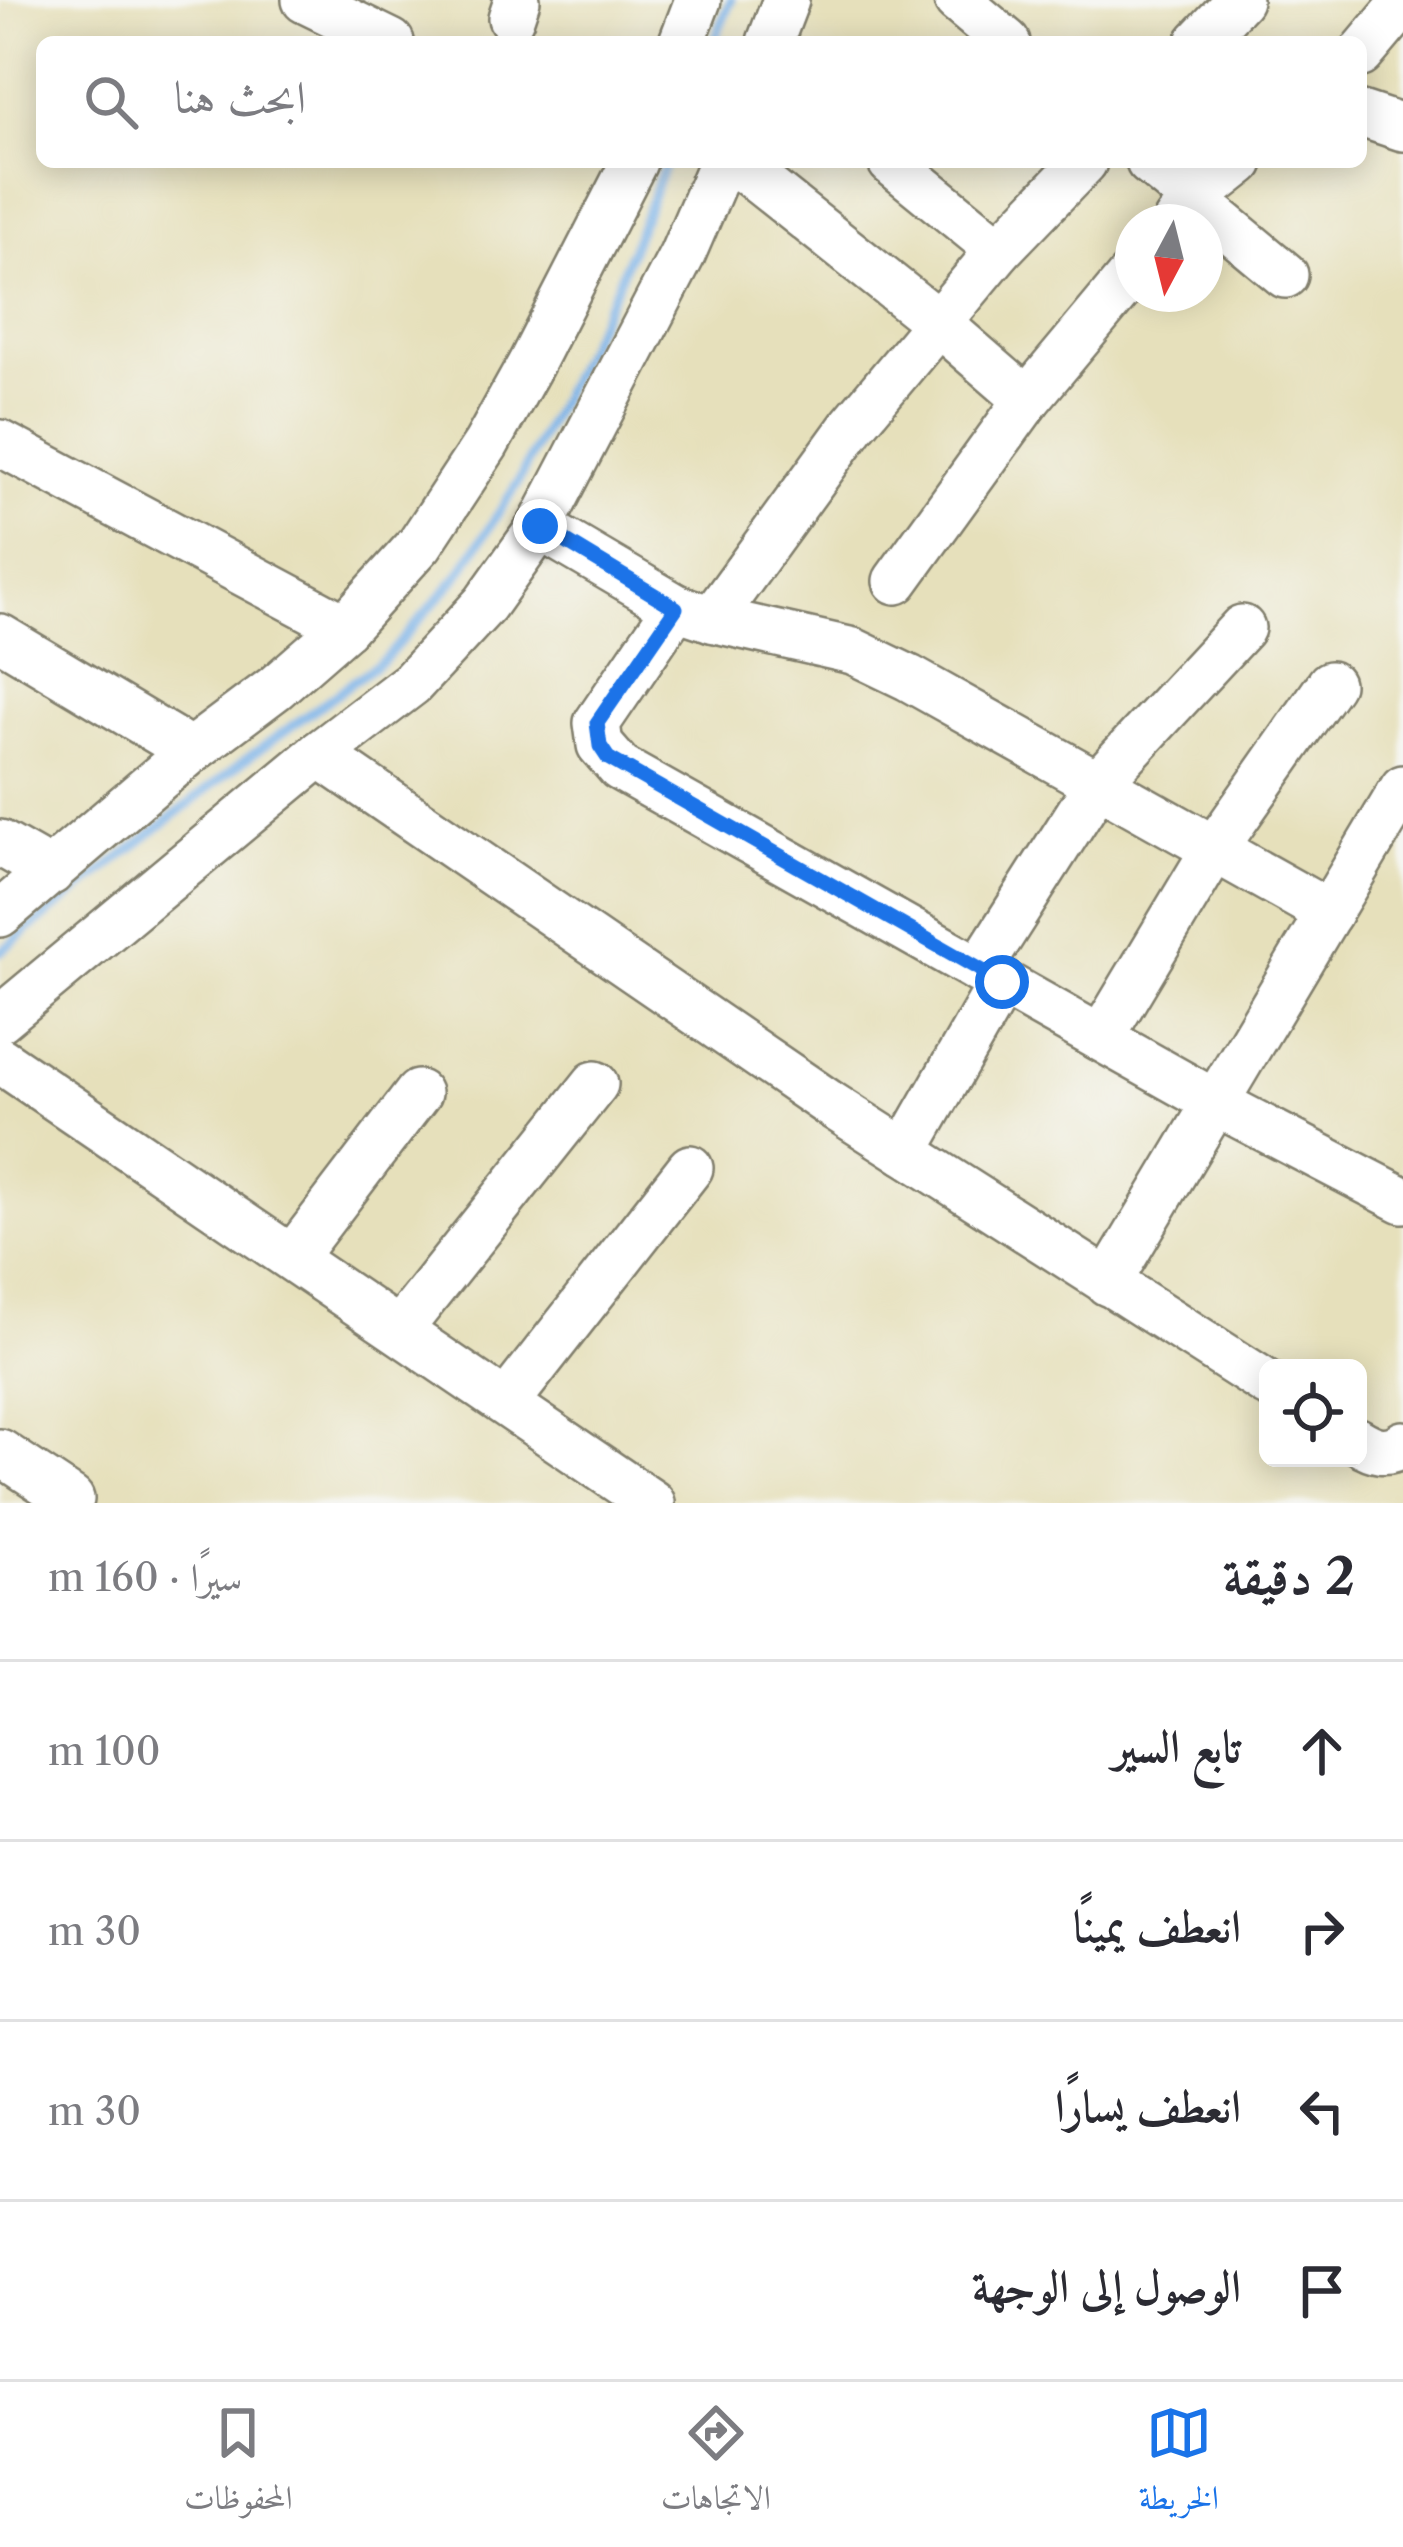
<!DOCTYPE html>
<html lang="ar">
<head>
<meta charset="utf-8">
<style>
	:root { --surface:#fff; --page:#f7f7f7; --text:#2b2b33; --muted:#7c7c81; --line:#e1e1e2; --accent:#1a73e8 }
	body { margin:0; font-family:"Libre Caslon Text",Amiri,serif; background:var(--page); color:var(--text); direction:rtl }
	.controls { position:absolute; right:36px; bottom:36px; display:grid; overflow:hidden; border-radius:18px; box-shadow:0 6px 30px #0003 }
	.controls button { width:108px; height:108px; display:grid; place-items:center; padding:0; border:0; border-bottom:3px solid var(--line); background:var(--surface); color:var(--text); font:60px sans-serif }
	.compass { position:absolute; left:1115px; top:204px; width:108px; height:108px; border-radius:50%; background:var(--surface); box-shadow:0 6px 30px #0003; rotate:187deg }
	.stop { position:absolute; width:36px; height:36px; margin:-27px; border:9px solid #1a73e8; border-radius:50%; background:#fff }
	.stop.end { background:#1a73e8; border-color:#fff; box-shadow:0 3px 12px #0008 }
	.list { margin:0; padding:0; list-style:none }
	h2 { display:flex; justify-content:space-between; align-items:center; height:156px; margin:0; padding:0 48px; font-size:51px }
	h2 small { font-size:39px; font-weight:400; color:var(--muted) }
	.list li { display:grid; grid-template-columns:78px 1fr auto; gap:36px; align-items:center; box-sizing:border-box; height:180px; padding:0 48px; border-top:3px solid var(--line) }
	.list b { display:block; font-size:45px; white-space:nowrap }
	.list em { font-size:39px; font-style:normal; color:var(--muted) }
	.icon { flex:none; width:66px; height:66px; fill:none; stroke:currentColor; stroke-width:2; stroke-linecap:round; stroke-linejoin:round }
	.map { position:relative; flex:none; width:1403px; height:1503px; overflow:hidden; direction:ltr }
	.search { position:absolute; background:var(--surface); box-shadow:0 6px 30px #0003; left:36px; right:36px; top:36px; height:132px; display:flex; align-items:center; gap:30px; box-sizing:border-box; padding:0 42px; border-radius:18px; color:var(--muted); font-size:45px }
	.sheet { height:876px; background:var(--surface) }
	nav { display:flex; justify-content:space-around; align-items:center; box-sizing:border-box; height:168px; border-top:3px solid var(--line); background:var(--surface); font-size:33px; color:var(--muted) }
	nav a { display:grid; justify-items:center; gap:6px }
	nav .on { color:var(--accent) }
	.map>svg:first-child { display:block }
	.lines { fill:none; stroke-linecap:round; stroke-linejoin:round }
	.stream { stroke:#78b1e8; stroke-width:9 }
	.minor-casing { stroke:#817e6c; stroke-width:50 }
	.minor { stroke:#fff; stroke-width:45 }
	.route { stroke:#1a73e8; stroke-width:15 }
</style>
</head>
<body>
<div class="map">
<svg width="1403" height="1503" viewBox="0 0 1403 1503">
	<rect width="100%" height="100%" fill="#f6f6f2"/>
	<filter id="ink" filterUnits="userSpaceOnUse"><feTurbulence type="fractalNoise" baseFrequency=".00833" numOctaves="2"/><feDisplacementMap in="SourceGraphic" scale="24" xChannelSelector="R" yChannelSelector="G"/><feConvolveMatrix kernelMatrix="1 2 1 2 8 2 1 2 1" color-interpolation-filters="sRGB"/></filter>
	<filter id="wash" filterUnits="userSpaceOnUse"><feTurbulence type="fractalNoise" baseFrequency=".004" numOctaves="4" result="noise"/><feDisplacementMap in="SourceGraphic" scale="48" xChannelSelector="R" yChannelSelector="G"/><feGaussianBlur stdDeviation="2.7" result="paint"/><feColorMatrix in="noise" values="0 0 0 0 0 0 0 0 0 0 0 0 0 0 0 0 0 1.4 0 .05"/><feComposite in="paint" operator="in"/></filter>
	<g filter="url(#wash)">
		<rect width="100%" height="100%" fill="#e6e0bb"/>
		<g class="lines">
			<g class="stream">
				<path d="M714,42L731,0"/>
				<path d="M0,952L246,759L386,658L459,575L517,484L617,285L666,162"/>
			</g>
		</g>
	</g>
	<g filter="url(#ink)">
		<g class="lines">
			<defs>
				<g id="minor">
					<path d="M305,0L391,42"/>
					<path d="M957,0L1007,42"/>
					<path d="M511,18L517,0"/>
					<path d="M682,42L698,0"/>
					<path d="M770,42L786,0"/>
					<path d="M1199,42L1239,0"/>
					<path d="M1361,54L1403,4"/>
					<path d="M1361,114L1403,128"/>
					<path d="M735,162L938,323L1027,400L896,581"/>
					<path d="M891,162L999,250"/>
					<path d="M1149,162L1285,275"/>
					<path d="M1177,220L1193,200L1241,162"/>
					<path d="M1027,400L1133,273"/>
					<path d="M0,443L345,627"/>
					<path d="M540,527L676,607L712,619L853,425L999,250L1084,162"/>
					<path d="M676,607L597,723L600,745L620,768L1216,1103L1403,1200"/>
					<path d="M712,619L853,651L909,678L1329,913"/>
					<path d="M0,637L191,751"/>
					<path d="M319,754L830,1104L1268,1384"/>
					<path d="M0,843L51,872"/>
					<path d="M0,914L191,751L275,688L345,627L420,544L486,444L530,365L634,162"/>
					<path d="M979,970L1098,783L1242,628"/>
					<path d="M0,1019L319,754L412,683L485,604L540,527L682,255L722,162"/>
					<path d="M1101,1038L1215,848L1330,684"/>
					<path d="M0,1060L652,1503"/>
					<path d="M905,1152L1002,982"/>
					<path d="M293,1257L418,1093"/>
					<path d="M1108,1283L1403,788"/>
					<path d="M399,1330L595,1084"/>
					<path d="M506,1403L690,1168"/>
					<path d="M1358,1441C1374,1451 1387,1455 1403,1444"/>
					<path d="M0,1452L71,1499"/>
				</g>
			</defs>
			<use href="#minor" class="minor-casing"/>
			<use href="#minor" class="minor"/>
		</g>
	</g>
	<g class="lines" filter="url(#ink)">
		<path class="route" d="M540,526L676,608L597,723L600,746L608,758L1002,982"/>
	</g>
</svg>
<div class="controls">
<button><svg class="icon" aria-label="locate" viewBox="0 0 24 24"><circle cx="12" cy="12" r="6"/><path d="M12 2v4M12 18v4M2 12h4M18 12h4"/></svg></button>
</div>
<svg class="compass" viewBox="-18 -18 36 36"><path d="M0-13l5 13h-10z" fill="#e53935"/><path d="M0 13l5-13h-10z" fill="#7c7c81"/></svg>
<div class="stop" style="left:1002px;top:982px"></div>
<div class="stop end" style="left:540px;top:526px"></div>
<div class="search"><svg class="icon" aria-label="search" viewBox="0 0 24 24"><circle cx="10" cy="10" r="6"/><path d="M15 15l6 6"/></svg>ابحث هنا</div>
</div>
<section class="sheet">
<h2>2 دقيقة<small>سيرًا · 160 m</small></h2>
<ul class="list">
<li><svg class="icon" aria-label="ahead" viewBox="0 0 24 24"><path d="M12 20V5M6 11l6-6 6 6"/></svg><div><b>تابع السير</b></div><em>100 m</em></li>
<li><svg class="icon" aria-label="right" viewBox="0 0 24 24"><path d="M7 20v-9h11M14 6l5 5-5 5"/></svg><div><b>انعطف يمينًا</b></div><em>30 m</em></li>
<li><svg class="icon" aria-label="left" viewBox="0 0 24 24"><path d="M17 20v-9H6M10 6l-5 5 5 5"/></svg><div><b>انعطف يسارًا</b></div><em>30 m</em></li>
<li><svg class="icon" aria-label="arrive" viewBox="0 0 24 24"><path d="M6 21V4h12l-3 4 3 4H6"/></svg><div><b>الوصول إلى الوجهة</b></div></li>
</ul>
</section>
<nav>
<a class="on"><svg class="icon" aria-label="map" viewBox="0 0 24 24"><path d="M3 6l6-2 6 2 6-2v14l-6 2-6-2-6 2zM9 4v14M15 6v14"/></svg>الخريطة</a>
<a><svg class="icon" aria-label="directions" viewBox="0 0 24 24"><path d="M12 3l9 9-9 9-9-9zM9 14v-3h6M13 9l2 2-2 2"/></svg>الاتجاهات</a>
<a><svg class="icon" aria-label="saved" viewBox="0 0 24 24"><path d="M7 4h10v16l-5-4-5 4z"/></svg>المحفوظات</a>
</nav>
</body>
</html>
